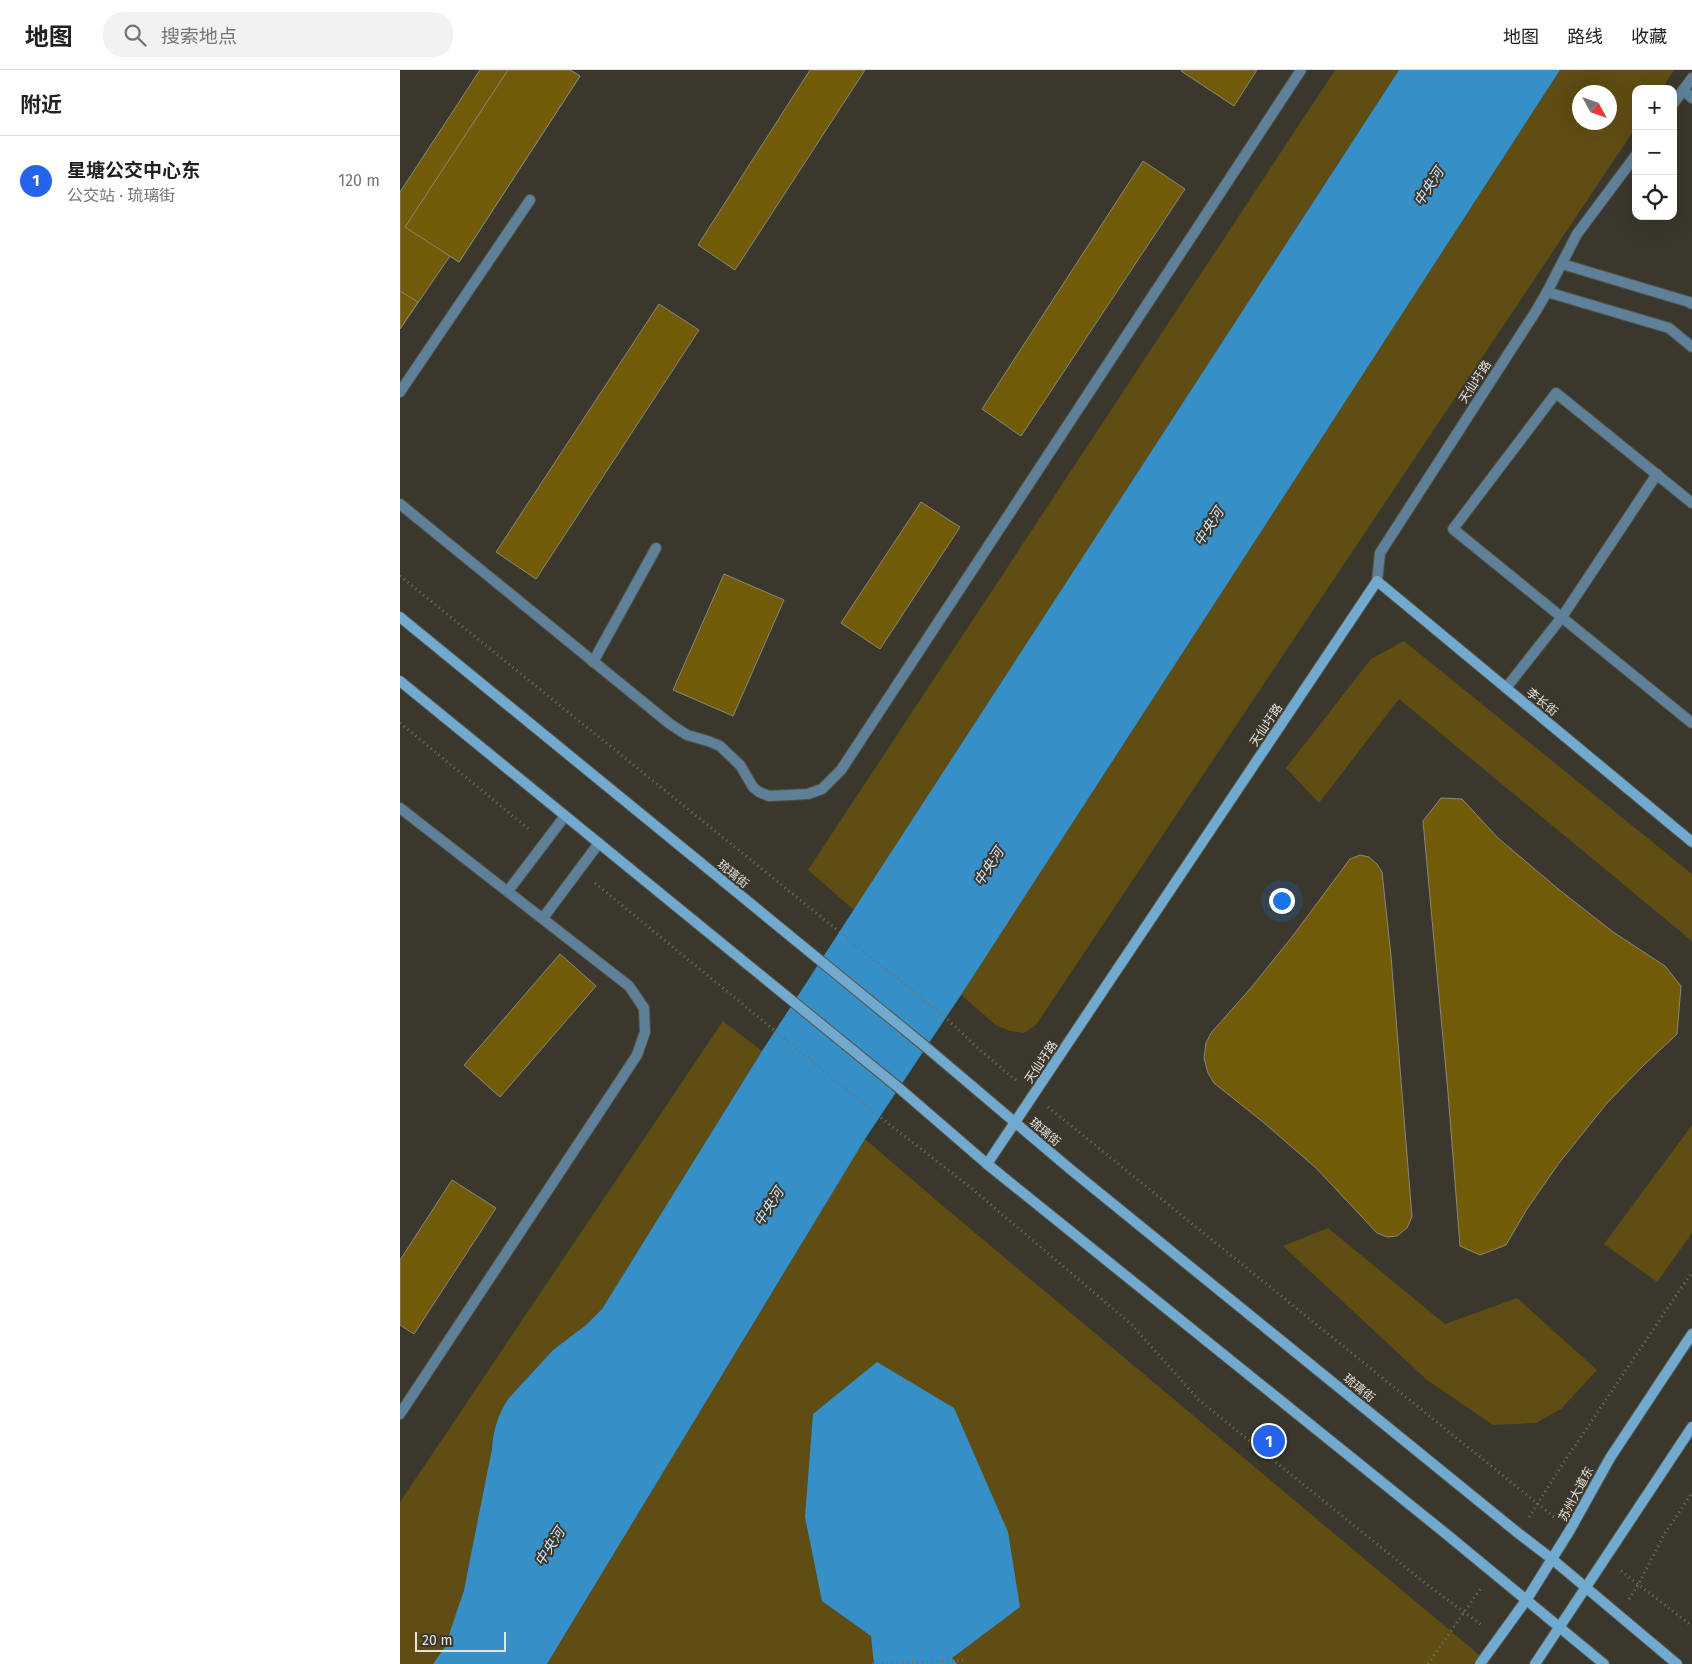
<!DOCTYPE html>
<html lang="zh">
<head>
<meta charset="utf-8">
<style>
	:root { --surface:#fff; --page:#f2f2f2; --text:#202124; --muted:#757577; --line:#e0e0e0; --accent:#2563eb }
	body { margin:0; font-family:"Fira Sans","Noto Sans SC",sans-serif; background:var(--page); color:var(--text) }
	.controls { position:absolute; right:15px; top:15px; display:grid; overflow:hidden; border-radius:10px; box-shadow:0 5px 20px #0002 }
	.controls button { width:45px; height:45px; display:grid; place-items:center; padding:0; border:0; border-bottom:1px solid var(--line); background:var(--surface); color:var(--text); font:25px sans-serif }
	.compass { position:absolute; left:1172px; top:15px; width:45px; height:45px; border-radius:50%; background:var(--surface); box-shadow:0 5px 20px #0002; rotate:130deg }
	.scale { position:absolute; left:15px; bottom:12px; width:91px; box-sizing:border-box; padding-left:5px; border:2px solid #e5e3dd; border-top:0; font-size:14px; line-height:18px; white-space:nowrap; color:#e5e3dd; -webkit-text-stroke:4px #3a372c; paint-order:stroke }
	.you { position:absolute; left:881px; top:830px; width:18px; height:18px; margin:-12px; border:4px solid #fff; border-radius:50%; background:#1a73e8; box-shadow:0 0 0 8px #1a73e833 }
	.badge { display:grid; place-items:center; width:32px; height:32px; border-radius:50%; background:var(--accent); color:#fff; font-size:16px; font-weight:700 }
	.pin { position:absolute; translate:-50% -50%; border:2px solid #fff; box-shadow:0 1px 5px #0006 }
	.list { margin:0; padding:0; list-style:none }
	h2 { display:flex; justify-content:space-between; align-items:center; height:65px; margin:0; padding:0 20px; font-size:21px }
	h2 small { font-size:16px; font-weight:400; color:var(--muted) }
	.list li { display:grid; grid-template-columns:32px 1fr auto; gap:15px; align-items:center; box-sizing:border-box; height:90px; padding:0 20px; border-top:1px solid var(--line) }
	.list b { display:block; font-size:19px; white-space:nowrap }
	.list p { margin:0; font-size:16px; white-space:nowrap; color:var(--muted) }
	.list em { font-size:16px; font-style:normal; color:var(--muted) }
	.icon { flex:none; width:28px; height:28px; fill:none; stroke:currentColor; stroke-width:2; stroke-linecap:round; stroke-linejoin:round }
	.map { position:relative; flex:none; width:1292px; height:1594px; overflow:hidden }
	header { display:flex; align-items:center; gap:30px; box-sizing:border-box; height:70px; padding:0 25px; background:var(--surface); border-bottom:1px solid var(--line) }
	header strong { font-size:24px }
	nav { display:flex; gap:28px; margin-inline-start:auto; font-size:18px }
	.search { width:350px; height:45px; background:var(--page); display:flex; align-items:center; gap:12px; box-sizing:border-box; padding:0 18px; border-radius:20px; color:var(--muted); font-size:19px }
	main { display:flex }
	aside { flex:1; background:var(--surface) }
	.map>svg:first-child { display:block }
	.green { fill:#5f4d13; fill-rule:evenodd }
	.water { fill:#3690c7 }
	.building { fill:#715b09; stroke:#8a877b }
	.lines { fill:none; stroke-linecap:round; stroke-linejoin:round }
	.lane-casing { stroke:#555348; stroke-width:12 }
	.street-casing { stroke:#555348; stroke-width:12 }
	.secondary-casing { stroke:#555348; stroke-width:12 }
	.path { stroke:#757269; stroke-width:3; stroke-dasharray:1 4; stroke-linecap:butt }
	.lane { stroke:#5e8098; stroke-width:10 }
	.street { stroke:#5e8098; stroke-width:10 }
	.secondary { stroke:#72a9cf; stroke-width:10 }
	.labels { text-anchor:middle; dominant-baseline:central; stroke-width:4; stroke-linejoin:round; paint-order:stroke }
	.street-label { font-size:12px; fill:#e5e3dd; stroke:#3a372c }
	.water-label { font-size:14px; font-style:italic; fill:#d3e8f7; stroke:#3a372c }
</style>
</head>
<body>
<header>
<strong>地图</strong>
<div class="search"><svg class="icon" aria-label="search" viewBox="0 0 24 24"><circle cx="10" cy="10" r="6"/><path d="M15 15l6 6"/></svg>搜索地点</div>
<nav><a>地图</a><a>路线</a><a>收藏</a></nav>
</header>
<main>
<aside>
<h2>附近<small></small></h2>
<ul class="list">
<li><span class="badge">1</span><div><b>星塘公交中心东</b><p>公交站 · 琉璃街</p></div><em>120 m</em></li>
</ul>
</aside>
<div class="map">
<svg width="1292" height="1594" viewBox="0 0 1292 1594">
	<rect width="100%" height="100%" fill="#3a372c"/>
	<g class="green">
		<path d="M935,0H999L454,840L408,800Z"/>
		<path d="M1160,0H1274L1262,19H1236V57L636,955L624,963L610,961L597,956L561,925ZM1180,22H1210V52H1180Z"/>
		<path d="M1004,571L1292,804V871L999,629L919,733L886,698L971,589Z"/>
		<path d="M323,951L362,981L202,1239L186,1255L153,1280L108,1329C98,1345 93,1360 92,1379C82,1434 74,1490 57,1543C52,1561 47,1581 33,1594H0V1432Z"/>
		<path d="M1292,1055V1163L1257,1212L1204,1174Z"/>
		<path d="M465,1069L536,1130L1090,1594H147Z"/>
		<path d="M928,1158L1045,1254L1117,1228L1197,1300L1161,1339L1136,1353L1093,1355L1027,1310L883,1176Z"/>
	</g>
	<g class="water">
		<path d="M999,0H1160L561,925L465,1069L147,1594H33L45,1577L64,1520L92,1379C93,1360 98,1345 108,1329L153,1280L186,1255L202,1239L362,981Z"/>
		<path d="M477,1292L554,1338L608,1462L620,1537L552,1588L557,1594H474L471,1566L422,1531L405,1447L413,1344Z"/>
	</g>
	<g class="building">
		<path d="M80,0H170L180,6L59,192L50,186L0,259V122Z"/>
		<path d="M108,0H170L180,6L59,192L5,157Z"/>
		<path d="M410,0H465L335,200L298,175Z"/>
		<path d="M782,0H857L834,36L781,1Z"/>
		<path d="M743,91L785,119L621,366L582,339Z"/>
		<path d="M0,221L18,232L0,259Z"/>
		<path d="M259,234L299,260L136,509L96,482Z"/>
		<path d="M521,432L560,457L480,579L441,553Z"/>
		<path d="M324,504L384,530L333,646L273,620Z"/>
		<path d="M1041,728L1062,729L1098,768L1157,818L1213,862L1265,896L1281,916L1277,964L1243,996L1207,1033L1159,1093L1127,1139L1106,1175L1080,1185L1060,1176L1048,1023L1023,751Z"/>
		<path d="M960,785L969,787L977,794L982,802L991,886L1012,1147L1007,1158L997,1166L987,1167L977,1163L916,1098L863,1052L814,1013L808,1003L804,988L806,973L811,963L850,919L892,867L950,789Z"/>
		<path d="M160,884L196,916L100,1027L64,995Z"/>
		<path d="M52,1110L96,1138L14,1264L0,1255V1190Z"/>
	</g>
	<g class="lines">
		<defs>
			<g id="lane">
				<path d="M1283,20L1292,28"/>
				<path d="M1273,34L1292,8"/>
				<path d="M1236,85L1177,164L1147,222L1269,258L1292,277"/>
				<path d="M1162,194L1289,232L1292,234"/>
				<path d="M1292,433L1156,323L1053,459L1292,653"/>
				<path d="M193,592L256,478"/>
				<path d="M1106,618L1162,547L1257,404"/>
			</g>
			<g id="street">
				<path d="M0,322L130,130"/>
				<path d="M0,434L270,654L287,665L308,671L320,676L340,695L353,717L359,722L369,726L408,724L422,719L441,700L901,0"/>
				<path d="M977,511L980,483L1136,241L1147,222"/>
				<path d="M0,738L229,916L244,938L245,962L237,985L0,1344"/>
				<path d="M108,821L165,746"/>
				<path d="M143,848L199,773"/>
			</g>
			<g id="secondary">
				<path d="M0,547L526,977L670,1099L1118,1463L1152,1489L1277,1594"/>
				<path d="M0,611L499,1018L587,1094L1045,1463L1204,1594"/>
				<path d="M587,1094L977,511L1292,772"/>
				<path d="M1080,1594L1127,1529L1170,1460L1210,1388L1292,1264"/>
				<path d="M1135,1594L1292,1357"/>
			</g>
		</defs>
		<use href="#lane" class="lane-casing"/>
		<use href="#street" class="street-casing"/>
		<use href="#secondary" class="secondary-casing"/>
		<g class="path">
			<path d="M0,506L546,948L580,980L618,1012"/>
			<path d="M0,653L130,760"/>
			<path d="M195,813L480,1047L570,1117L731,1254L799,1330L1030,1517L1083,1556"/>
			<path d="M648,1037L1154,1447"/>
			<path d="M1129,1447L1164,1392L1292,1202"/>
			<path d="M1221,1501L1292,1556"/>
			<path d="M1229,1529L1238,1515L1265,1463L1292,1423"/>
			<path d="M472,1594L563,1590"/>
			<path d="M1028,1594L1081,1518"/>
		</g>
		<use href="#lane" class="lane"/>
		<use href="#street" class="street"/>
		<use href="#secondary" class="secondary"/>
	</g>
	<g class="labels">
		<g class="street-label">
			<text transform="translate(1075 312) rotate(-57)">天仙圩路</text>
			<text transform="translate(1142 632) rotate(39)">李长街</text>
			<text transform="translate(866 655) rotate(-56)">天仙圩路</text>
			<text transform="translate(333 804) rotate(39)">琉璃街</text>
			<text transform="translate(641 992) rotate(-56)">天仙圩路</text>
			<text transform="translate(645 1062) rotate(40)">琉璃街</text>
			<text transform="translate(959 1318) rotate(39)">琉璃街</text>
			<text transform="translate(1176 1424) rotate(-62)">苏州大道东</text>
		</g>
		<g class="water-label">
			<text transform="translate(1029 117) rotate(-57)">中央河</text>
			<text transform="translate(809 457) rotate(-57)">中央河</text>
			<text transform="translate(589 797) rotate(-57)">中央河</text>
			<text transform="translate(369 1137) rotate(-57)">中央河</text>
			<text transform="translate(150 1477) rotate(-57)">中央河</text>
		</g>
	</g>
</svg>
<div class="controls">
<button>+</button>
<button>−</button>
<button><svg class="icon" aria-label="locate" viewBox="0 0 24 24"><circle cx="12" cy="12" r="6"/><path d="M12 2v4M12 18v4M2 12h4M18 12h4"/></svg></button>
</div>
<svg class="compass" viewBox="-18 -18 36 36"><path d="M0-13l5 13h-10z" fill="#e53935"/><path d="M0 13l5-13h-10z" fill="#757577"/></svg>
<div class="scale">20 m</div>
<div class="you"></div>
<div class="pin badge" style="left:869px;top:1371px">1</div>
</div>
</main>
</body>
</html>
